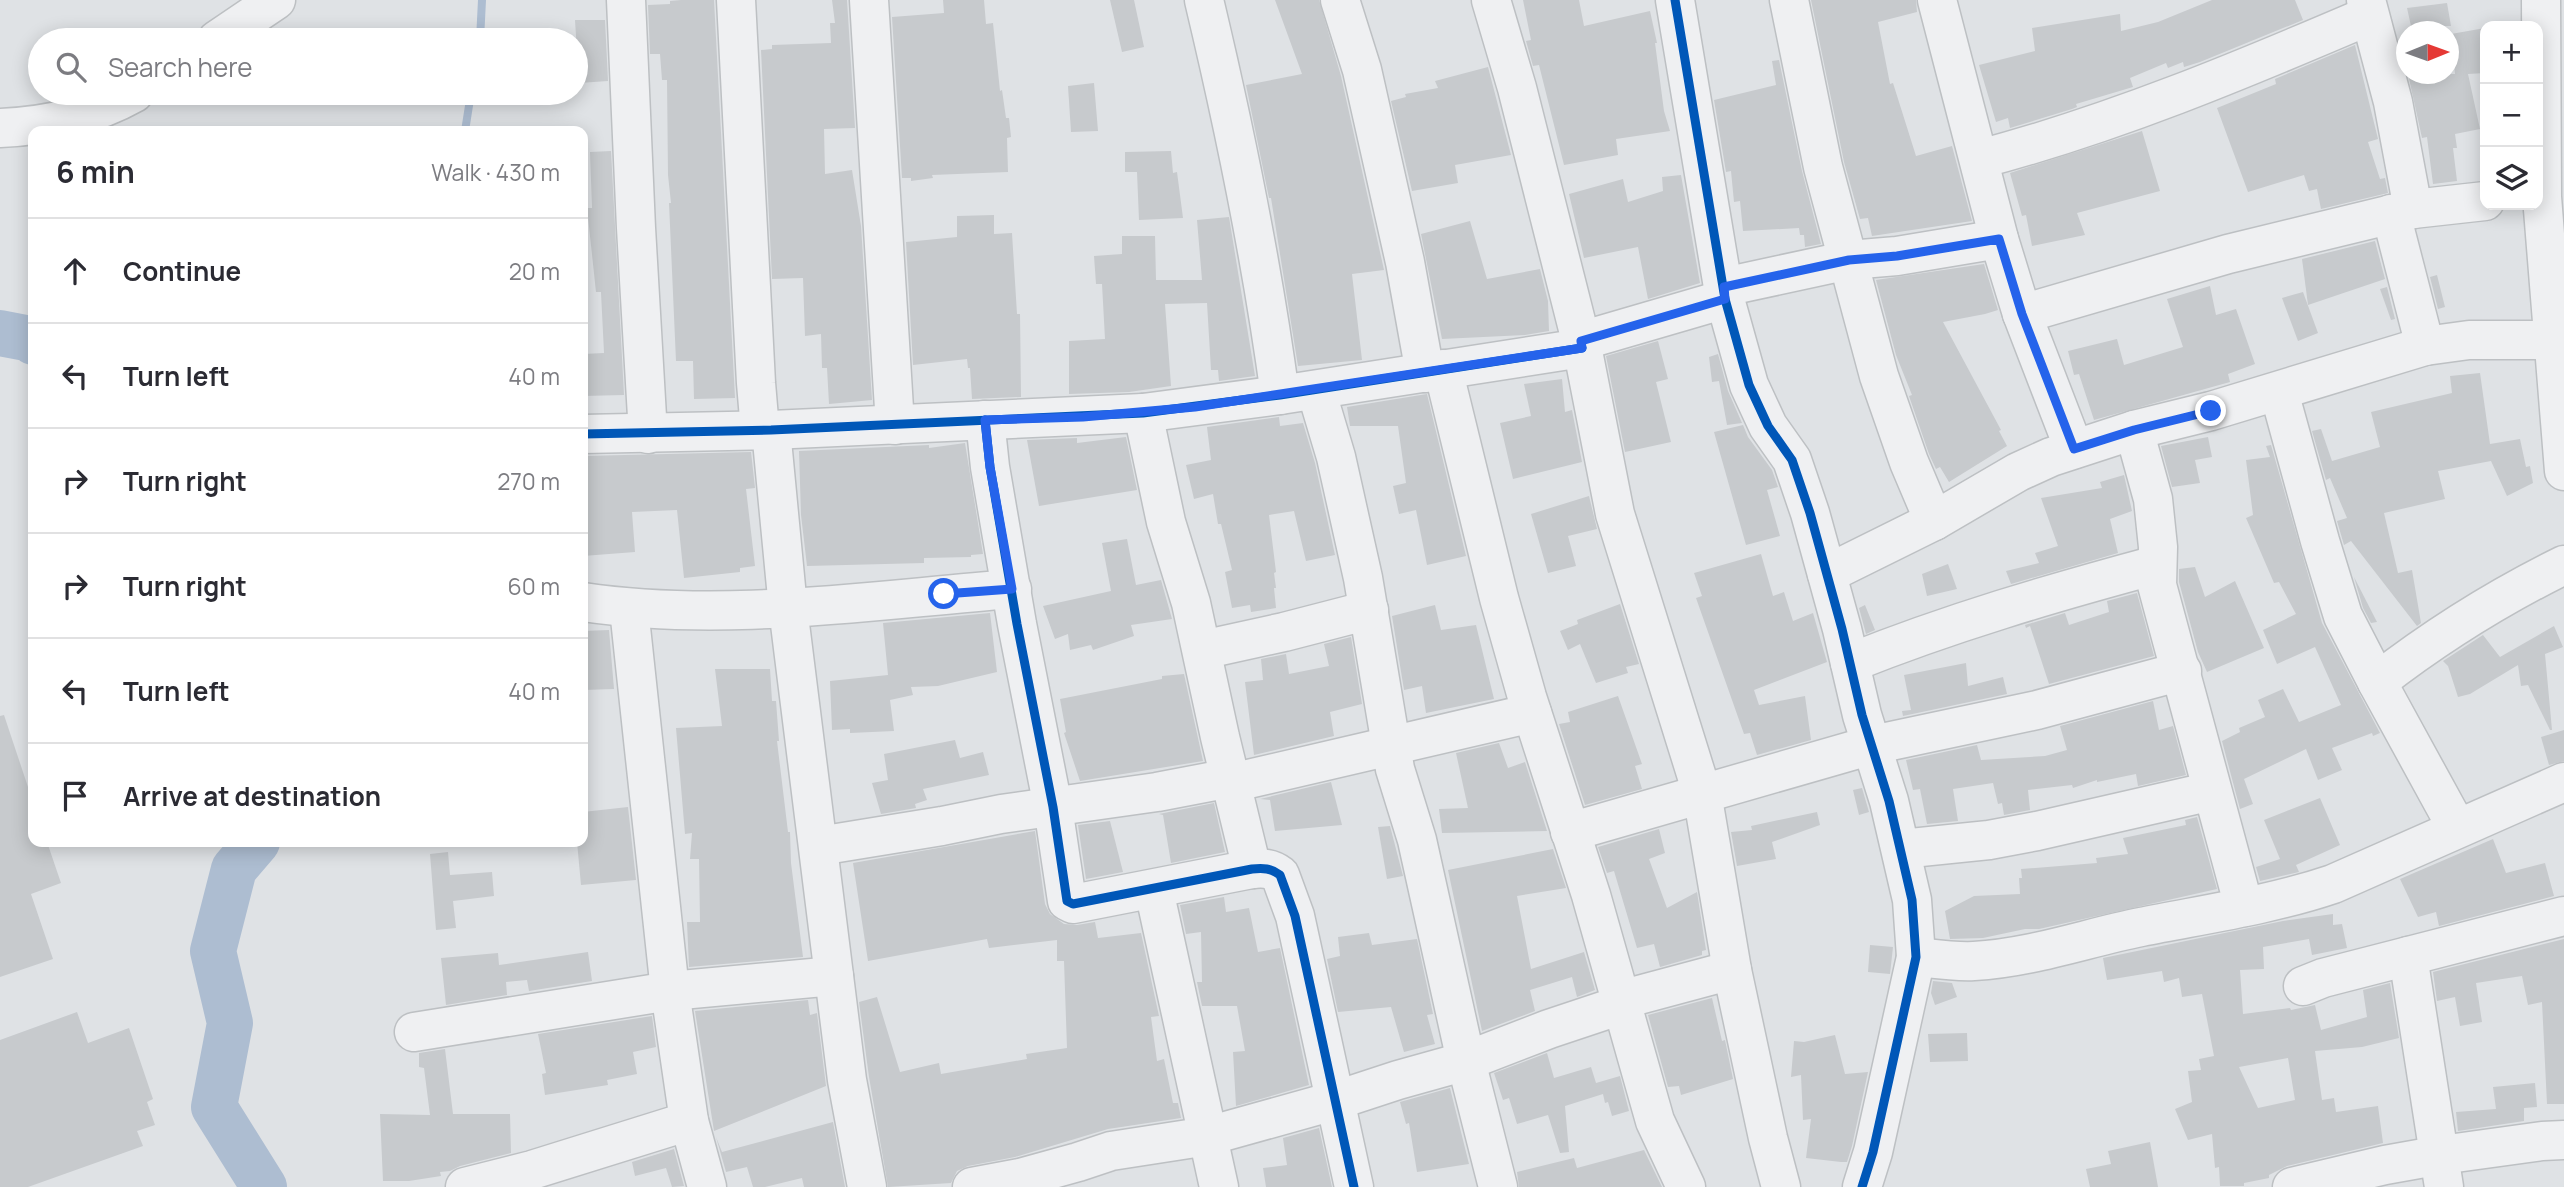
<!DOCTYPE html>
<html lang="en">
<head>
<meta charset="utf-8">
<style>
	:root { --surface:#fff; --page:#f2f2f3; --text:#2b2b33; --muted:#7c7c81; --line:#e1e1e2 }
	body { margin:0; font-family:Manrope,sans-serif; background:var(--page); color:var(--text) }
	.controls { position:absolute; right:21px; top:21px; display:grid; overflow:hidden; border-radius:14px; box-shadow:0 4px 18px #0003 }
	.controls button { width:63px; height:63px; display:grid; place-items:center; padding:0; border:0; border-bottom:2px solid var(--line); background:var(--surface); color:var(--text); font:35px sans-serif }
	.compass { position:absolute; left:2396px; top:21px; width:63px; height:63px; border-radius:50%; background:var(--surface); box-shadow:0 4px 18px #0003; rotate:89deg }
	.stop { position:absolute; width:21px; height:21px; margin:-16px; border:5px solid #2563eb; border-radius:50%; background:#fff }
	.stop.end { background:#2563eb; border-color:#fff; box-shadow:0 2px 7px #0008 }
	.list { margin:0; padding:0; list-style:none }
	h2 { display:flex; justify-content:space-between; align-items:center; height:91px; margin:0; padding:0 28px; font-size:30px }
	h2 small { font-size:23px; font-weight:400; color:var(--muted) }
	.list li { display:grid; grid-template-columns:46px 1fr auto; gap:21px; align-items:center; box-sizing:border-box; height:105px; padding:0 28px; border-top:2px solid var(--line) }
	.list b { display:block; font-size:26px; white-space:nowrap }
	.list em { font-size:23px; font-style:normal; color:var(--muted) }
	.icon { flex:none; width:38px; height:38px; fill:none; stroke:currentColor; stroke-width:2; stroke-linecap:round; stroke-linejoin:round }
	.map { position:relative; flex:none; width:2564px; height:1187px; overflow:hidden }
	.search { position:absolute; background:var(--surface); box-shadow:0 4px 18px #0003; left:28px; top:28px; width:560px; height:77px; display:flex; align-items:center; gap:18px; box-sizing:border-box; padding:0 24px; border-radius:38px; color:var(--muted); font-size:26px }
	.panel { position:absolute; background:var(--surface); box-shadow:0 4px 18px #0003; left:28px; top:126px; width:560px; height:721px; border-radius:14px }
	.map>svg:first-child { display:block }
	.lines { fill:none; stroke-linecap:round; stroke-linejoin:round }
	.stream { stroke:#adbdd1; stroke-width:8 }
	.river { stroke:#adbdd1; stroke-width:46 }
	.building { fill:#c7cacd; fill-rule:evenodd }
	.minor-casing { stroke:#bdc0c3; stroke-width:41 }
	.minor { stroke:#eff0f2; stroke-width:38 }
	.cycleway-casing { stroke:#edf0f5; stroke-width:13 }
	.cycleway { stroke:#0057b8; stroke-width:9 }
	.route { stroke:#2563eb; stroke-width:9 }
</style>
</head>
<body>
<div class="map">
<svg width="2564" height="1187" viewBox="0 0 2564 1187">
	<rect width="100%" height="100%" fill="#dfe2e5"/>
	<g class="lines">
		<g class="stream">
			<path d="M480,40L482,0"/>
			<path d="M465,131L471,93"/>
		</g>
		<g class="river">
			<path d="M0,333L31,339L33,342"/>
			<path d="M257,842L234,869L213,951L230,1023L214,1107L264,1187"/>
		</g>
	</g>
	<g class="building">
		<path d="M681,0H714L735,398L694,399L693,361H676L669,203H671L668,175L667,80H662L660,54H650L648,5L670,4V1Z"/>
		<path d="M832,0H847L855,128L824,129L825,174L852,170L861,226L872,400L829,404L827,368H822L821,334L805,336L803,278L772,279L761,50L772,49V45L831,43L830,23H835Z"/>
		<path d="M943,0H984L986,24L993,23L1000,91L1002,90L1006,118H1009L1011,137L1007,138L1008,172L932,175L933,178L911,181V178H902L892,17L944,13Z"/>
		<path d="M1110,0H1134L1144,47L1122,52Z"/>
		<path d="M1275,0H1319L1341,76L1384,270L1352,274L1362,360L1298,366L1271,198H1269L1246,85L1302,74Z"/>
		<path d="M1523,0H1579L1584,26L1650,11L1657,43H1655L1664,111L1670,131L1616,139L1618,155L1564,165L1539,65L1533,66L1526,41L1531,40Z"/>
		<path d="M1811,0H1916L1917,12L1878,22L1890,84L1893,83L1916,156L1952,146L1972,221L1872,236L1868,218L1860,219L1844,162Z"/>
		<path d="M2212,0H2295L2303,20L2200,62L2184,67L2183,62L2168,68L2166,63L2130,78L2133,87L2076,104L2077,107L2072,109L2010,128L2008,118L1996,122L1979,65L2035,51L2032,28L2120,14L2121,31L2158,22Z"/>
		<path d="M2447,3L2451,26H2411L2407,8Z"/>
		<path d="M575,20H605L608,81L579,83Z"/>
		<path d="M2485,28V73L2468,74L2480,129L2455,134L2457,148H2453L2457,181L2433,184L2427,137L2422,138L2408,74H2455L2451,34Z"/>
		<path d="M2355,45L2378,139L2368,142L2380,179L2385,178L2388,193L2321,209L2317,189L2309,191L2304,175L2248,192L2217,108L2276,84L2275,79Z"/>
		<path d="M1779,60L1802,171L1821,244L1805,247L1804,235H1800L1799,228L1743,231L1740,201L1734,202L1731,171L1726,172L1714,100L1776,85L1772,61Z"/>
		<path d="M1488,67L1511,155L1455,165L1458,183L1412,191L1391,101L1406,97L1405,94L1438,88L1435,81Z"/>
		<path d="M1094,83L1098,131L1071,132L1068,86Z"/>
		<path d="M2142,131L2160,191L2077,213L2085,235L2032,246L2026,215L2022,216L2010,173Z"/>
		<path d="M611,151L624,395L583,396V354L604,353L601,292H596L587,208H592L590,152Z"/>
		<path d="M1171,151L1173,173L1177,172L1183,218L1139,220L1137,172H1125V152Z"/>
		<path d="M1681,175L1700,283L1648,299L1638,247L1584,258L1569,194L1623,179L1628,202L1663,191L1662,177Z"/>
		<path d="M994,215V234L1012,233L1017,314H1020L1021,397L972,399L970,368H968L967,359L913,365L906,242L957,237V216Z"/>
		<path d="M1229,217L1255,376L1219,381L1218,370H1211L1207,303L1165,304L1171,386L1129,392L1069,394V341L1105,339L1102,284H1096L1094,256L1122,254V236H1155L1156,280H1202L1197,220Z"/>
		<path d="M1470,221L1487,279L1540,269L1548,301L1549,331L1525,335L1442,339L1421,234Z"/>
		<path d="M2375,241L2385,279L2308,305L2302,259Z"/>
		<path d="M1984,264L1998,310L1985,314L1943,322L2001,430L1999,431L2007,446L1949,482L1940,467L1936,469L1929,454L1909,396L1912,395L1896,355L1876,280Z"/>
		<path d="M2437,275L2445,307L2438,309L2430,277Z"/>
		<path d="M2210,286L2216,315L2236,309L2255,364L2228,374L2230,382L2094,420L2079,374L2074,375L2068,351L2117,339L2124,365L2183,347L2167,299Z"/>
		<path d="M2387,287L2395,319L2391,320L2380,289Z"/>
		<path d="M2303,292L2318,333L2298,341L2282,298Z"/>
		<path d="M1658,341L1668,379L1656,382L1671,442L1625,452L1606,356Z"/>
		<path d="M1718,354L1728,391L1742,423L1727,425L1719,381L1712,382L1709,357Z"/>
		<path d="M2480,373L2490,444L2520,439L2526,467L2530,466L2533,483L2507,496L2491,461L2438,471L2445,499L2384,513L2398,573L2412,570L2421,623L2417,626L2351,541L2344,545L2337,521L2347,518L2330,478L2326,480L2312,431L2321,429L2332,461L2380,447L2371,412L2452,393L2450,376Z"/>
		<path d="M1562,379L1565,412L1572,410L1582,462L1513,479L1500,423L1531,416L1524,384Z"/>
		<path d="M1427,394L1466,556L1427,565L1416,510L1399,514L1393,486L1406,483L1398,426H1350L1347,407Z"/>
		<path d="M1279,417L1280,426L1303,423L1315,463L1335,555L1306,561L1294,511L1269,515L1276,572L1274,573L1276,588H1274L1276,608L1251,612L1250,605L1232,608L1225,572L1232,570L1221,524H1218L1213,494L1194,499L1186,465L1211,460L1207,427Z"/>
		<path d="M1743,425L1748,437L1772,470L1778,487L1767,490L1780,536L1746,545L1714,432Z"/>
		<path d="M1126,437L1137,490L1039,506L1027,440L1077,438V443Z"/>
		<path d="M2208,437L2212,457L2195,460L2200,483L2172,487L2161,446Z"/>
		<path d="M965,443L983,554L971,555V557L924,558V563L807,566L801,515L799,451L929,445V448Z"/>
		<path d="M2271,445L2322,623L2380,733L2373,736L2372,733L2332,748L2342,770L2318,780L2306,749L2244,779L2253,804L2240,809L2222,741L2240,732L2239,728L2265,717L2258,700L2283,689L2299,722L2341,705L2315,647L2277,664L2263,630L2296,614L2279,582L2274,583L2246,518L2253,515L2246,460L2270,457L2266,446Z"/>
		<path d="M751,452L755,488L746,489L755,566L740,568V572L684,578L677,510L632,512L635,552L583,556V456Z"/>
		<path d="M2124,475L2132,511L2110,519L2118,553L2011,584L2006,571L2039,563L2035,553L2058,546L2041,498L2102,488L2100,482Z"/>
		<path d="M1589,496L1597,529L1568,536L1576,566L1548,573L1531,514Z"/>
		<path d="M1127,539L1136,585L1161,580L1172,619L1131,625L1134,636L1093,650L1091,645L1070,650L1068,634L1055,639L1043,606L1111,591L1102,543Z"/>
		<path d="M1761,554L1773,596L1784,592L1793,621L1813,613L1827,662L1754,690L1759,705L1805,696L1811,740L1757,755L1750,733L1744,734L1696,598L1702,596L1694,573Z"/>
		<path d="M1948,564L1957,589L1927,596L1922,574Z"/>
		<path d="M2195,567L2205,597L2235,581L2264,648L2207,672L2198,652L2179,582V569Z"/>
		<path d="M2354,577L2377,622L2371,623L2363,608Z"/>
		<path d="M2137,593L2154,656L2049,684L2030,626L2026,628L2025,625L2065,613L2069,625L2109,612L2107,601Z"/>
		<path d="M1620,604L1639,664L1626,667L1628,673L1596,683L1580,644L1568,650L1560,631L1578,624L1577,620Z"/>
		<path d="M1435,605L1441,630L1476,625L1494,699L1426,713L1422,686L1404,690L1392,616Z"/>
		<path d="M1865,605L1875,630L1866,634L1859,608Z"/>
		<path d="M990,613L997,672L938,686L911,687L913,695L890,700L894,731L850,733V729L832,730L830,681L888,675L883,623Z"/>
		<path d="M2554,626L2563,647L2545,654L2552,730H2550L2528,685L2521,686L2518,665L2470,694L2458,697L2448,666L2443,661L2483,635L2500,657Z"/>
		<path d="M609,630L614,689L583,690V631Z"/>
		<path d="M1351,637L1362,704L1330,712L1334,736L1254,755L1245,682L1263,680L1261,659L1286,654L1289,674L1329,666L1324,644Z"/>
		<path d="M1966,663L1968,686L2003,677L2007,694L1903,716L1902,711L1911,710L1904,675Z"/>
		<path d="M715,669H770L772,701H776L779,741H777L788,832H790L791,863L803,957L689,967L687,922H700L699,859H690L692,833L685,834L676,728L722,726Z"/>
		<path d="M1184,674L1203,761L1080,781L1064,733L1066,732L1060,699L1162,679V676Z"/>
		<path d="M1618,696L1642,764L1635,766L1642,789L1585,805L1559,724L1570,722L1568,712Z"/>
		<path d="M2153,701L2159,730L2173,726L2186,775L2138,786L2136,774L2097,782V780L2073,788L2072,785L2028,790L2030,810L2004,815L2002,803L1998,804L1993,783L1953,789L1958,821L1927,824L1920,789L1913,790L1906,760L1977,745L1981,760L2045,756L2067,750L2060,726Z"/>
		<path d="M4,715L33,802V842H47L61,883L31,894L53,959L0,977V716Z"/>
		<path d="M2564,730V761L2549,765L2541,737Z"/>
		<path d="M955,740L960,758L983,752L989,775L923,789L927,800L915,804L916,808L881,814L872,783L888,780L884,754Z"/>
		<path d="M1499,743L1508,768L1525,762L1547,831L1442,833L1439,809L1468,808L1456,753Z"/>
		<path d="M1331,782L1342,825L1275,831L1270,800L1260,799Z"/>
		<path d="M1862,788L1869,812L1859,815L1853,790Z"/>
		<path d="M2320,798L2340,845L2296,865L2299,872L2260,881L2256,867L2280,859L2264,820Z"/>
		<path d="M1214,803L1225,852L1171,863L1163,815L1159,814Z"/>
		<path d="M628,807L636,880L581,885L577,842H583V812Z"/>
		<path d="M1817,812L1820,825L1772,842L1776,859L1737,866L1731,832L1752,830L1751,826Z"/>
		<path d="M2197,817L2217,889L2039,929H2025L1983,938L1950,939L1945,911L1974,896L2020,894L2019,878H2022L2021,869L2097,863L2096,858L2128,854L2123,838L2186,825L2185,820Z"/>
		<path d="M1110,821L1123,872L1086,879L1078,825Z"/>
		<path d="M1390,826L1403,876L1387,879L1378,827Z"/>
		<path d="M1659,829L1665,853L1649,859L1667,908L1697,892L1706,950L1702,951V955L1660,967L1654,944L1637,948L1614,871L1607,873L1598,847Z"/>
		<path d="M1035,831L1045,904L1050,914L1064,924L1077,925L1095,922L1098,938L1141,933L1159,1016L1151,1017L1157,1061L1164,1059L1173,1103H1178L1181,1118L1108,1129L1015,1157L968,1166L957,1171L951,1183L888,1187L869,1077L859,1002L877,997L900,1072L939,1063L941,1074L1027,1059L1026,1054L1067,1048L1064,961H1057V940L989,948L987,939L868,961L853,863Z"/>
		<path d="M2493,839L2506,873L2545,863L2554,896L2439,926L2436,912L2418,917L2400,879Z"/>
		<path d="M1553,849L1566,888L1517,896L1531,969L1584,952L1595,990L1577,997L1572,977L1530,990L1535,1011L1482,1031L1448,870Z"/>
		<path d="M448,852L450,875L492,872L494,896L453,901L456,928L436,930L430,854Z"/>
		<path d="M1224,897L1226,912L1249,908L1258,952L1280,948L1309,1085L1236,1106L1233,1052L1245,1051L1237,1006H1202L1197,982H1202L1201,932L1186,934L1180,905Z"/>
		<path d="M2333,914V925L2342,924L2347,948L2312,955L2309,939L2263,947L2264,969L2240,970L2243,1014L2290,1008L2291,1010L2315,1005L2321,1030L2367,1017L2363,990L2390,983L2399,1038L2362,1047L2315,1051L2322,1100L2334,1098L2336,1112L2378,1106L2383,1143L2287,1166L2269,1175V1178L2244,1183V1186H2220L2219,1167L2215,1168L2212,1134L2188,1140L2175,1109L2192,1102L2188,1071L2201,1070L2199,1059L2214,1056L2202,994L2182,997L2179,978L2164,982L2162,971L2107,980L2103,958L2283,921ZM2288,1058L2295,1100L2258,1108L2239,1067Z"/>
		<path d="M1369,933L1372,945L1417,939L1433,1014L1427,1015L1435,1044L1404,1052L1391,1007L1338,1012L1327,959L1340,956L1338,937Z"/>
		<path d="M2564,939V1104H2547L2542,1002L2528,1005L2522,976L2476,983L2482,1022L2460,1026L2455,997L2437,1001L2433,972Z"/>
		<path d="M1870,945L1893,947L1890,974L1868,972Z"/>
		<path d="M588,952L592,981L529,991L527,980L506,982L507,995L446,1005L441,958L498,953L499,965Z"/>
		<path d="M1933,981L1952,983L1957,997L1935,1005L1931,993Z"/>
		<path d="M1712,998L1722,1041L1725,1040L1733,1079L1681,1095L1679,1086L1668,1087L1648,1015Z"/>
		<path d="M808,1000L810,1015L817,1013L826,1086L714,1131L695,1011Z"/>
		<path d="M77,1012L88,1043L129,1028L153,1099L147,1102L155,1125L137,1131L143,1146L28,1187H0V1040Z"/>
		<path d="M652,1016L656,1047L633,1052L637,1074L607,1080L608,1085L545,1095L542,1074L546,1073L538,1034Z"/>
		<path d="M1967,1033L1968,1061L1930,1062L1928,1034Z"/>
		<path d="M1835,1035L1845,1074L1868,1072L1852,1146L1847,1162H1841L1806,1158L1811,1119L1803,1120L1801,1075L1791,1077L1794,1041L1804,1042Z"/>
		<path d="M445,1049L453,1114H510L511,1153L460,1166L450,1171L440,1172L441,1176L409,1181H383L380,1114L430,1115L424,1068L419,1067V1053Z"/>
		<path d="M1547,1053L1554,1078L1591,1067L1596,1083L1620,1076L1629,1111L1612,1116L1608,1102L1605,1103L1603,1094L1565,1106L1569,1152L1560,1153L1548,1115L1517,1124L1509,1098L1503,1100L1494,1073Z"/>
		<path d="M2535,1083L2537,1107L2524,1108V1121L2458,1131L2456,1112L2496,1109L2493,1087Z"/>
		<path d="M1450,1088L1469,1164L1417,1172L1409,1123L1406,1124L1400,1102Z"/>
		<path d="M833,1122L845,1187H804L802,1178L765,1187H753L747,1167L726,1172L716,1137L722,1152Z"/>
		<path d="M1319,1128L1332,1187H1266L1263,1168L1287,1165L1283,1138Z"/>
		<path d="M2150,1142L2158,1187H2090L2086,1169L2111,1164L2108,1151Z"/>
		<path d="M674,1149L684,1186L672,1187L666,1168L635,1176L632,1162Z"/>
		<path d="M1644,1150L1662,1187H1519L1517,1172L1574,1158L1577,1168Z"/>
	</g>
	<g class="lines">
		<defs>
			<g id="minor">
				<path d="M626,0L636,228L648,434"/>
				<path d="M736,0L756,383L760,430"/>
				<path d="M869,0L895,425"/>
				<path d="M1204,0C1235,130 1262,262 1280,395"/>
				<path d="M1340,0L1362,70L1405,262L1425,373"/>
				<path d="M1491,0L1517,88L1581,341L1615,514L1702,793L1732,970L1768,1138L1781,1187"/>
				<path d="M1675,0L1725,299L1749,385L1768,426L1792,460L1810,513L1842,629L1862,715L1889,801L1912,900L1916,957L1873,1152L1862,1187"/>
				<path d="M1789,0L1823,167L1879,376L1909,462L1934,521"/>
				<path d="M1937,0L1999,239L2022,314L2074,449"/>
				<path d="M2366,0L2393,102L2413,209"/>
				<path d="M2541,0L2542,197L2564,471"/>
				<path d="M217,40L276,0"/>
				<path d="M0,128C47,126 93,116 134,93"/>
				<path d="M1980,159C2113,124 2242,70 2368,16"/>
				<path d="M2391,214L2425,346"/>
				<path d="M1724,287L1849,260L1897,256L1999,239"/>
				<path d="M2022,314L2228,254L2413,209L2485,201"/>
				<path d="M1581,341L1725,299"/>
				<path d="M1443,369L1499,598L1527,697L1591,895L1655,1121L1686,1187"/>
				<path d="M1316,390L1336,457L1363,578L1395,769L1417,840L1466,1061L1498,1187"/>
				<path d="M2279,392L2320,541L2343,616L2377,682L2457,828"/>
				<path d="M1143,413L1166,522L1191,603L1220,737L1252,869"/>
				<path d="M985,420L990,467L1017,624L1053,807L1067,901L1073,904L1252,869C1263,868 1271,868 1280,875L1295,916L1354,1187"/>
				<path d="M771,430L788,608L847,1080L867,1187"/>
				<path d="M2134,430L2153,499L2158,547L2157,585L2244,907"/>
				<path d="M583,434L771,430L1143,413L1280,395L1582,348"/>
				<path d="M1827,574L1934,521L2018,472L2051,457L2134,430L2211,411L2425,346L2469,340H2552"/>
				<path d="M583,602C725,623 870,600 1012,589"/>
				<path d="M629,609L670,991L689,1121L707,1187"/>
				<path d="M1202,650L1284,632L1369,610"/>
				<path d="M1850,663C1950,623 2052,593 2156,565"/>
				<path d="M2377,682C2435,637 2497,598 2564,565"/>
				<path d="M1231,783L1532,713"/>
				<path d="M1570,832L1872,745L2037,710L2182,671"/>
				<path d="M819,846L942,826L1001,814L1157,792L1230,778"/>
				<path d="M1901,849L1989,840L2037,831L2212,791"/>
				<path d="M1154,890L1219,1187"/>
				<path d="M2408,956L2444,1187"/>
				<path d="M1916,957C1935,959 1955,962 1974,961C2031,958 2086,938 2141,927C2206,914 2271,905 2333,884L2564,782"/>
				<path d="M2303,986L2323,978L2564,916"/>
				<path d="M1620,1000L1732,970"/>
				<path d="M414,1032L670,991L834,976"/>
				<path d="M465,1187L532,1170L689,1121"/>
				<path d="M972,1187L1020,1178L1078,1162L1111,1151L1208,1136L1337,1100L1398,1080L1466,1061L1549,1029L1621,1005"/>
				<path d="M2292,1187L2385,1165L2441,1155L2542,1141L2564,1140"/>
			</g>
		</defs>
		<use href="#minor" class="minor-casing"/>
		<use href="#minor" class="minor"/>
		<defs>
			<g id="cycleway">
				<path d="M1675,0L1725,299L1749,385L1768,426L1792,460L1810,513L1842,629L1862,715L1889,801L1912,900L1916,957L1873,1152L1862,1187"/>
				<path d="M985,420L990,467L1017,624L1053,807L1067,901L1073,904L1252,869C1263,868 1271,868 1280,875L1295,916L1354,1187"/>
				<path d="M583,434L771,430L1143,413L1280,395L1582,348"/>
			</g>
		</defs>
		<use href="#cycleway" class="cycleway-casing"/>
		<use href="#cycleway" class="cycleway"/>
	</g>
	<g class="lines">
		<path class="route" d="M944,594L1012,589L990,467L985,420L1083,417L1195,407L1582,348L1581,341L1725,299L1724,287L1849,260L1897,256L1999,239L2022,314L2074,449L2134,430L2211,411"/>
	</g>
</svg>
<div class="controls">
<button>+</button>
<button>−</button>
<button><svg class="icon" aria-label="layers" viewBox="0 0 24 24"><path d="M12 4l9 5-9 5-9-5zM3 14l9 5 9-5"/></svg></button>
</div>
<svg class="compass" viewBox="-18 -18 36 36"><path d="M0-13l5 13h-10z" fill="#e53935"/><path d="M0 13l5-13h-10z" fill="#7c7c81"/></svg>
<div class="stop" style="left:944px;top:594px"></div>
<div class="stop end" style="left:2211px;top:411px"></div>
<div class="search"><svg class="icon" aria-label="search" viewBox="0 0 24 24"><circle cx="10" cy="10" r="6"/><path d="M15 15l6 6"/></svg>Search here</div>
<section class="panel">
<h2>6 min<small>Walk · 430 m</small></h2>
<ul class="list">
<li><svg class="icon" aria-label="ahead" viewBox="0 0 24 24"><path d="M12 20V5M6 11l6-6 6 6"/></svg><div><b>Continue</b></div><em>20 m</em></li>
<li><svg class="icon" aria-label="left" viewBox="0 0 24 24"><path d="M17 20v-9H6M10 6l-5 5 5 5"/></svg><div><b>Turn left</b></div><em>40 m</em></li>
<li><svg class="icon" aria-label="right" viewBox="0 0 24 24"><path d="M7 20v-9h11M14 6l5 5-5 5"/></svg><div><b>Turn right</b></div><em>270 m</em></li>
<li><svg class="icon" aria-label="right" viewBox="0 0 24 24"><path d="M7 20v-9h11M14 6l5 5-5 5"/></svg><div><b>Turn right</b></div><em>60 m</em></li>
<li><svg class="icon" aria-label="left" viewBox="0 0 24 24"><path d="M17 20v-9H6M10 6l-5 5 5 5"/></svg><div><b>Turn left</b></div><em>40 m</em></li>
<li><svg class="icon" aria-label="arrive" viewBox="0 0 24 24"><path d="M6 21V4h12l-3 4 3 4H6"/></svg><div><b>Arrive at destination</b></div></li>
</ul>
</section>
</div>
</body>
</html>
